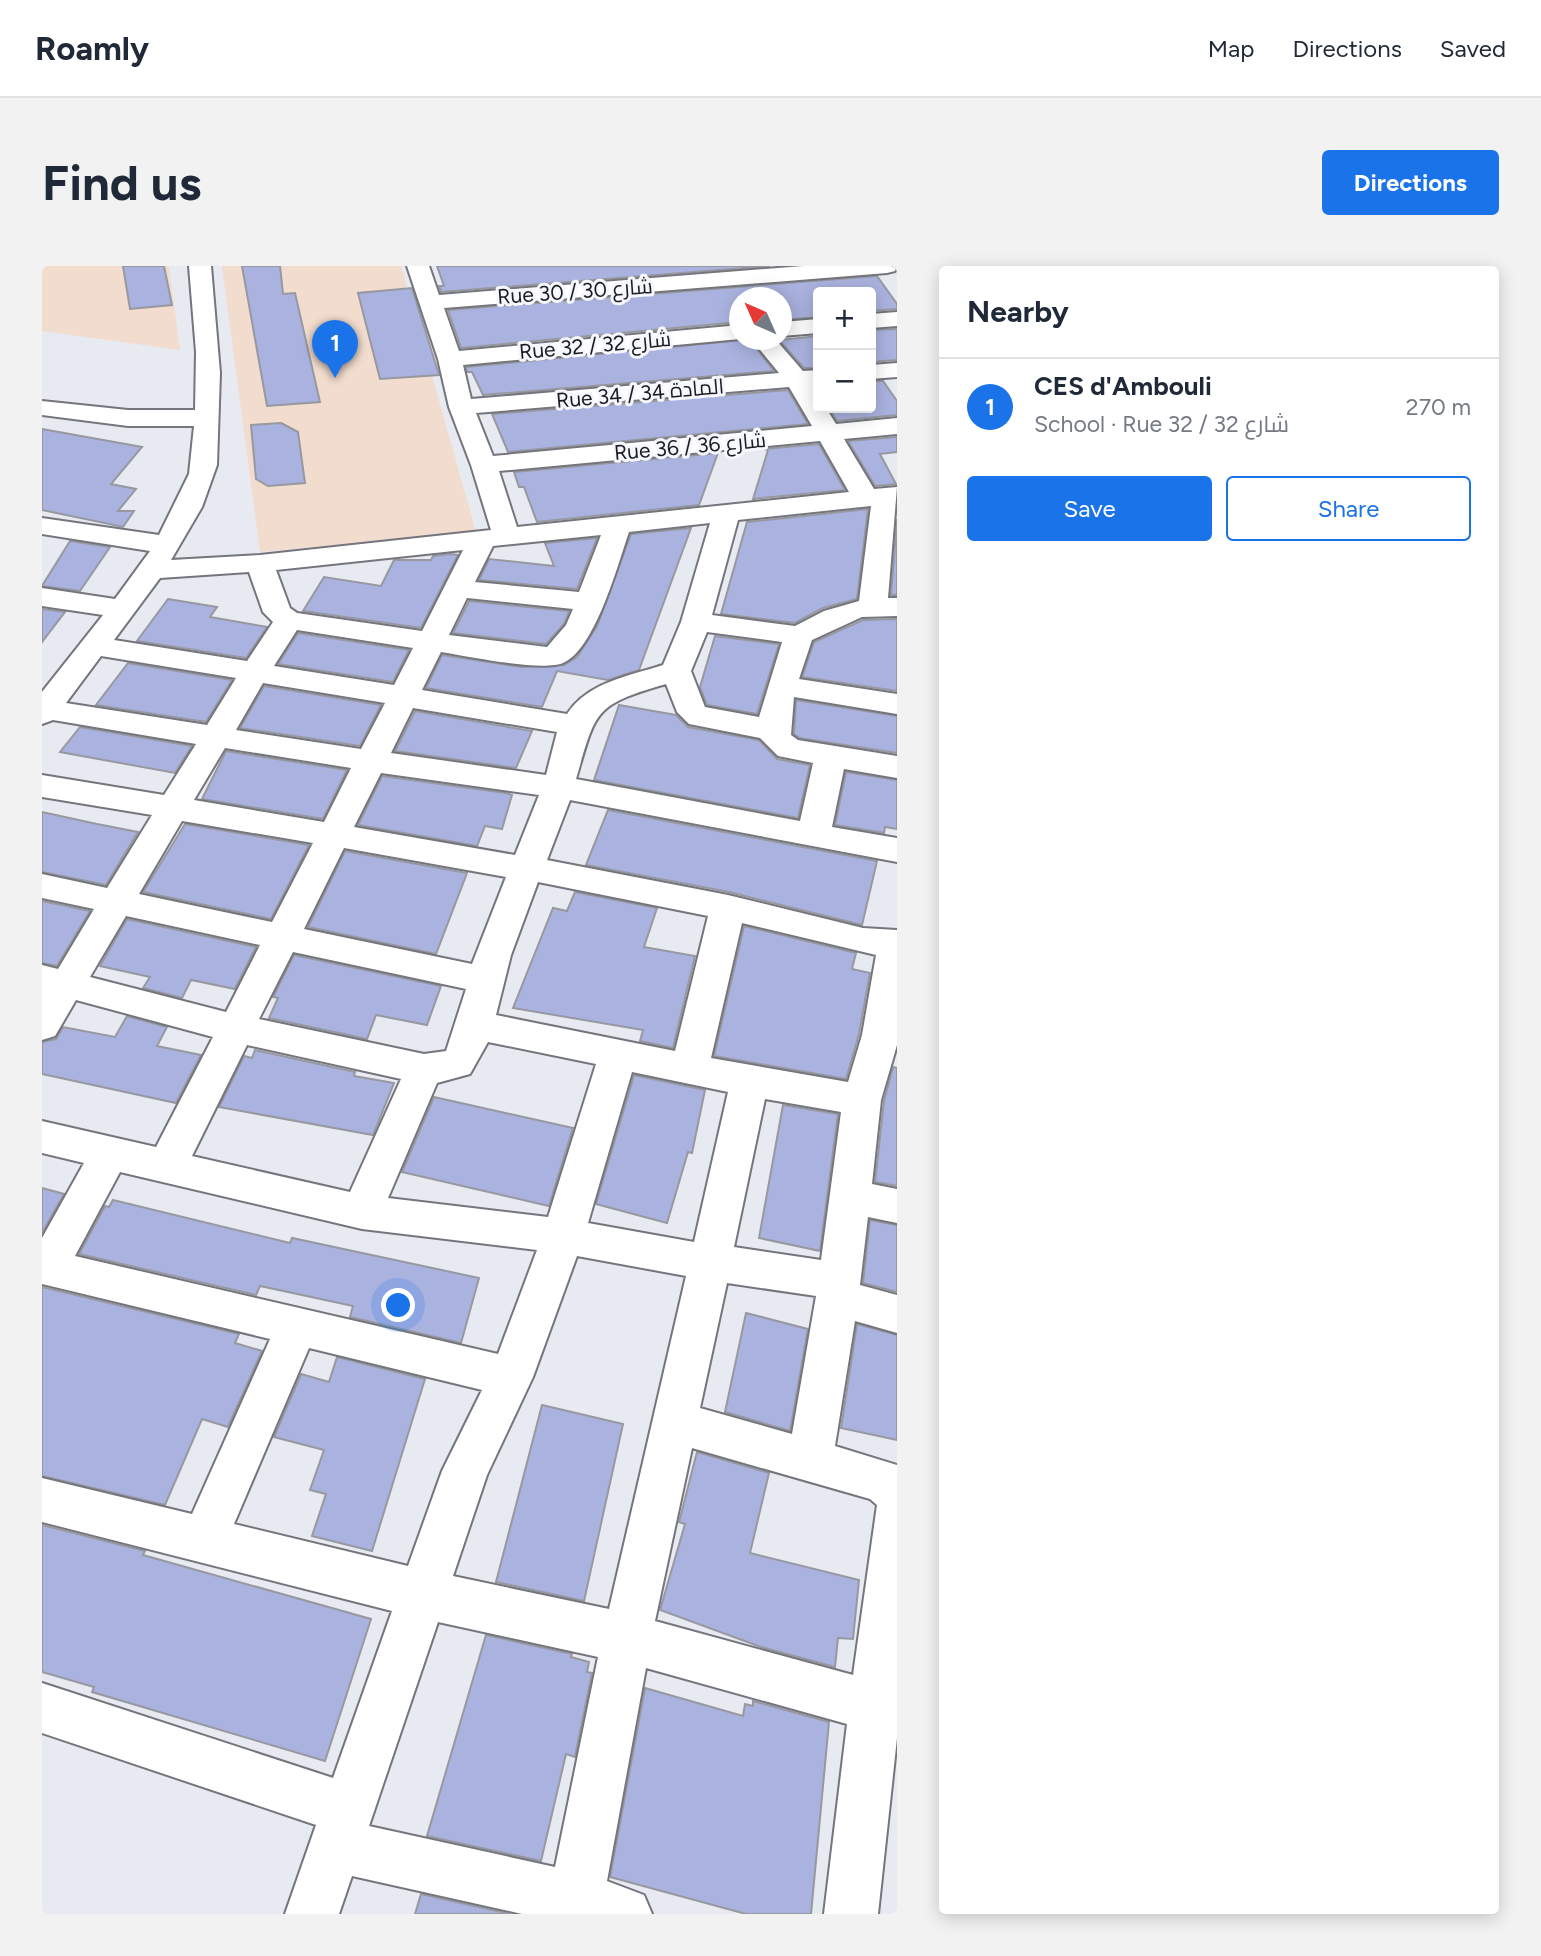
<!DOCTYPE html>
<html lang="en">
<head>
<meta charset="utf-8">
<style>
	:root { --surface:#fff; --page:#f2f2f3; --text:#1f2937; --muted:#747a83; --line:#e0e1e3; --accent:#1a73e8 }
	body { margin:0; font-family:Figtree,Cairo,sans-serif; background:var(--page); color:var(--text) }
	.controls { position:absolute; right:21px; top:21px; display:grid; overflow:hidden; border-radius:7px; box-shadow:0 4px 18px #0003 }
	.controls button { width:63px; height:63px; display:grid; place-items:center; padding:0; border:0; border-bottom:2px solid var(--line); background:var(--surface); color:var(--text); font:35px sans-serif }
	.compass { position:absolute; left:687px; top:21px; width:63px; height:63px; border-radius:50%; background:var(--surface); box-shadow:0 4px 18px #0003; rotate:315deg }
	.you { position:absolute; left:357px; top:1040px; width:24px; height:24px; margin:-18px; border:5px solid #fff; border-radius:50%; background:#1a73e8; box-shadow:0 0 0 10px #1a73e833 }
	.badge { display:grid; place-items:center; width:46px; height:46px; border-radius:50%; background:var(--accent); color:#fff; font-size:23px; font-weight:700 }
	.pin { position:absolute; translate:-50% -58px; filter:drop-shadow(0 2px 4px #0008) }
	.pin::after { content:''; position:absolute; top:37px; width:24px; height:21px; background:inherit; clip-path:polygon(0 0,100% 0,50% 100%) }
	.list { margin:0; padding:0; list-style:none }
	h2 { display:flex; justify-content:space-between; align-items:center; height:91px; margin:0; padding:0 28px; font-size:30px }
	h2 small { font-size:23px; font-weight:400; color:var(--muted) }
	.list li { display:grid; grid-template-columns:46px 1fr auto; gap:21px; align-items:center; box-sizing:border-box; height:98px; padding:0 28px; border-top:2px solid var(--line) }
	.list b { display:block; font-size:26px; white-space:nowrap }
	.list p { margin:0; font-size:23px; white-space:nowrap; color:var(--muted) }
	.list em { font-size:23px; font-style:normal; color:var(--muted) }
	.actions { display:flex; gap:14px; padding:21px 28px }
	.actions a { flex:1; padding:16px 0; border:2px solid var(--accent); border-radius:7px; text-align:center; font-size:24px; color:var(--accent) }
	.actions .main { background:var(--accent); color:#fff }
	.map { position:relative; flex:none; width:855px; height:1648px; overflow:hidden; border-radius:7px }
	header { display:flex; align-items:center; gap:42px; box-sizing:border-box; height:98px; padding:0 35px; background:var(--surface); border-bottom:2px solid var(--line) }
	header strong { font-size:33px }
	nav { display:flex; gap:38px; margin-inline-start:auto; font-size:24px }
	.intro { display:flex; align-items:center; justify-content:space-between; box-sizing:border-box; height:168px; padding:0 42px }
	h1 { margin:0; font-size:49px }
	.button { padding:18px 32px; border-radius:7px; background:var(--accent); color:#fff; font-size:24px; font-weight:700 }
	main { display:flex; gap:42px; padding:0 42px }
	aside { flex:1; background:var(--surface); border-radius:7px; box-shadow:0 4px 18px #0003 }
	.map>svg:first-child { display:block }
	.education { fill:#f1dcce }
	.building { fill:#aab2df; stroke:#9798a0; stroke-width:2 }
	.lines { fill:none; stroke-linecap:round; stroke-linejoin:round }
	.street-casing { stroke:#74757d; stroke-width:4 }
	.street { fill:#fff; fill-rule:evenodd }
	.labels { text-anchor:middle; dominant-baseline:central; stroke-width:6; stroke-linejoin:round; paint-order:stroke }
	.far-street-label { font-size:21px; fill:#1b1c1f; stroke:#f6f7fe }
</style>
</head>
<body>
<header>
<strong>Roamly</strong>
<nav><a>Map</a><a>Directions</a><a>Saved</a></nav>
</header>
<div class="intro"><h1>Find us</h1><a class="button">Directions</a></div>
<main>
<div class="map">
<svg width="855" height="1648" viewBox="0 0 855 1648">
	<rect width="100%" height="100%" fill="#e8eaf2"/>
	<g class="education">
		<path d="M0,0H127L138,84L0,65Z"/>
		<path d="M180,0H359L434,266L218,286Z"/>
	</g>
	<g class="building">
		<path d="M81,0H122L130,39L88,43Z"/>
		<path d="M200,0H238L241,28L253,27L278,136L225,140Z"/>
		<path d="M395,0H728L399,26L397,20H402Z"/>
		<path d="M835,10L855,38V43L829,45V26H776V51L739,54V32H697V56L419,82L406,44Z"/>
		<path d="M370,22L397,109L338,113L316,27Z"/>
		<path d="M855,63V94L829,96V64Z"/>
		<path d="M776,70V102H762L737,74Z"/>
		<path d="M700,74H708L732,105L441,129L430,106H425L424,101Z"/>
		<path d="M829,115H841L855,135V149L795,155L787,142H829Z"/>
		<path d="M746,124L766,158L466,186L450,148Z"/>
		<path d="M239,157L256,166L263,217L226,220L214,213L209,159Z"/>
		<path d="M0,163L100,181L69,218L94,223L76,245H92L81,261L0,244Z"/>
		<path d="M855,171V186L838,188L854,218L833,220L806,175Z"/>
		<path d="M777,178L803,224L711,233L726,184L722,183Z"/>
		<path d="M676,187L657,239L495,256L482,221H477L472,206Z"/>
		<path d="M826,243L815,333L781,342L753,357L679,348L705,256Z"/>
		<path d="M855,253V329H849Z"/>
		<path d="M649,262L597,404L566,414L515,405L500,441L384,422L400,389L479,401L522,399L535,391L555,360L589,268Z"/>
		<path d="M555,272L535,323L437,314L447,293L512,300L503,277Z"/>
		<path d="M28,275L68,281L38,325L0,320Z"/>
		<path d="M409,288L416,289L379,362L261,345L282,311L339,320L352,294H389L391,290Z"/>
		<path d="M126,333L175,341L168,351L225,361L204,392L95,375Z"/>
		<path d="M427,335L527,345L522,358L504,378L411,367Z"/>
		<path d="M0,343L23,346L0,376Z"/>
		<path d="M855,353V425L760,411L772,376L821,354Z"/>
		<path d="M256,367L367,384L351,416L236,398Z"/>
		<path d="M673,370L737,378L715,448L665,439L658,421Z"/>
		<path d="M86,397L190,414L164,456L54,439Z"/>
		<path d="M222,420L339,439L318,480L198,462Z"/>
		<path d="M754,434L855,450V487L757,472L752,468Z"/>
		<path d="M577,439L634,449L646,461L717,474L735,493L768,499L756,552L552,514Z"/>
		<path d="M373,445L490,465L474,502L353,485Z"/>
		<path d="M38,461L150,480L133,507L18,486Z"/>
		<path d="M184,485L305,504L281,553L160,533Z"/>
		<path d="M804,506L855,514V563L843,561L842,567L793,559Z"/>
		<path d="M340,510L464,527L470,529L460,563L443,560L435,580L316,559Z"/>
		<path d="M566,544L835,595L820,659L687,626L544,599Z"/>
		<path d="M0,546L55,558L96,566L64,619L0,606Z"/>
		<path d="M143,558L267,579L229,653L101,626Z"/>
		<path d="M303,585L425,607L394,688L266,661Z"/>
		<path d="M533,626L615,642L602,681L653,690L631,782L598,775L601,764L471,742L511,642L525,645Z"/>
		<path d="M0,635L48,645L15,700L0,697Z"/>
		<path d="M85,653L214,681L193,723L149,714L140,732L101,722L108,711L58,700Z"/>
		<path d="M702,660L814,687L810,703L828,707L817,768L804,813L672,790Z"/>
		<path d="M252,689L399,720L385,759L334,749L325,773L227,752L236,732L231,731Z"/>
		<path d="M85,750L125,761L115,780L159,789L134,837L0,808V776L14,773L21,761L73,771Z"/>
		<path d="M213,784L313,806L312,810L352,817L331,869L177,841L202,790L210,792Z"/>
		<path d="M851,801L855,802V920L833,916L842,835Z"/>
		<path d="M592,809L663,824L650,887L646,886L625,957L554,938Z"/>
		<path d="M392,831L531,862L507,940L360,906Z"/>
		<path d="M741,839L796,848L778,985L717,972Z"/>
		<path d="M0,922L22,928L0,967Z"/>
		<path d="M71,934L248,977L250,972L437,1012L419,1077L308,1051L311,1040L218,1020L214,1029L37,988L63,940L67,941Z"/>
		<path d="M828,954L855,959V1026L821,1017Z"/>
		<path d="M0,1021L197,1068L193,1077L220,1085L186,1161L160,1153L123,1239L0,1210Z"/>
		<path d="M704,1047L766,1063L748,1165L683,1146Z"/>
		<path d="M815,1058L855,1069V1174L799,1162Z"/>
		<path d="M295,1091L383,1113L330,1285L270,1270L284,1228L268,1224L282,1184L232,1171L259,1108L287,1116Z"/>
		<path d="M500,1139L581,1158L542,1335L454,1316Z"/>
		<path d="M655,1186L727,1207L708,1287L817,1314L811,1373L796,1372L793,1401L719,1381L618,1344L643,1258L637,1256Z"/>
		<path d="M0,1259L103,1285L101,1289L329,1353L283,1495L50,1426L52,1421L0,1406Z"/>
		<path d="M444,1369L530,1388L529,1391L547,1396L545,1406L550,1407L533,1491L524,1488L499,1595L385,1570Z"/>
		<path d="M603,1422L701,1450L703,1438L711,1440V1435L787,1456L769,1648H704L568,1611Z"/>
		<path d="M379,1628L468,1648H373Z"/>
	</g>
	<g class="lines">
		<defs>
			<g id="street">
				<path d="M147,0H169L178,107L175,199L160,241L129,294L218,289L449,264L429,199L407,141L396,93L365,0H387L397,29L761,0H855L853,5L845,7L402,42L417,85L698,59V73L421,99L429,133L737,107L710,74H734L761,105L776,104V118L771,119L776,129V142H784L794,158L855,152V168L802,173L832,223L855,221L846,332H855V350L820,351L770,374L757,413L855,428V448L752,431L749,469L756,474L855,490V512L802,503L790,561L855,572V596L528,534L505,594L686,629L821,662L855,664V779L839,834L830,918L855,923V957L826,951L818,1019L855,1029V1067L813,1055L793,1180L855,1199V1472L836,1648H782L805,1458L604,1402L565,1615L602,1629L610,1648H480L310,1610L297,1648H243L274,1559L0,1467V1417L291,1512L350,1345L0,1256V1212L150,1248L228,1073L0,1018V972L42,897L0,887V855L114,881L171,771L34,734L13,770L0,774V699L16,703L52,643L0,632V608L65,622L110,549L0,531V509L122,529L154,478L11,454L0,458V426L61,349L0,340V322L73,333L108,285L0,268V252L117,269L147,208L152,160H86L0,149V135L86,144H153L154,86ZM747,121L770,160L451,190L434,147ZM778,175L807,226L475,261L457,205ZM829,240L817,335L782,345L753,360L670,349L696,254ZM668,257L639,356L621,399C587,410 546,416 525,448L380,424L399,386C425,390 499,406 521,397C553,384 576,298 587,266ZM559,269L537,326L433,316L451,280ZM421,284L380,365L255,347L248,342L234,304ZM207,306L221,346L231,356L205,395L72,374L118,312ZM425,332L531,343L524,359L505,381L407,369ZM255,364L371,382L352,419L232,400ZM665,366L740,376L717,451L663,441L649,405ZM59,390L194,412L165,459L24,437ZM221,417L343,437L319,483L194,464ZM624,418L635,446L647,458L718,472L736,490L771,497L758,555L534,513C554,445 551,439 624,418ZM371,442L515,466L504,509L349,487ZM183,482L309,502L282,556L152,534ZM339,507L497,529L473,589L312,561ZM140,555L271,577L230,656L97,628ZM302,582L464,611L430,698L262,663ZM496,616L666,650L633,785L454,749L469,689ZM84,650L218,679L184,746L48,711ZM700,657L834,689L820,769L806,816L669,792ZM251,686L424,723L404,785L382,788L217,753ZM446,776L554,798L506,951L346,932L395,817L428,808ZM205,779L359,813L308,926L150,890ZM590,806L686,826L652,976L546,957ZM723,833L799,846L779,994L692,981ZM78,906L320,963L495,984L456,1088L33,990ZM535,990L644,1010L567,1343L411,1310L445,1209L491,1111ZM685,1017L774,1030L750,1168L658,1142ZM267,1082L440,1124L400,1205L366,1300L192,1258ZM650,1182L828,1233L835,1239L811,1409L613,1355ZM396,1356L556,1391L513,1601L327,1560Z"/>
				<path d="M855,46V60L829,62V48Z"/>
				<path d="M776,53V67L740,70V56Z"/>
				<path d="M855,97V111L829,113V99Z"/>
			</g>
		</defs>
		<use href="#street" class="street-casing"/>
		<use href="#street" class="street"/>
	</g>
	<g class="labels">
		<g class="far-street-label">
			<text transform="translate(533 25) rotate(-4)">Rue 30 / شارع 30</text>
			<text transform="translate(553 79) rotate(-5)">Rue 32 / شارع 32</text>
			<text transform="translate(598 127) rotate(-5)">Rue 34 / المادة 34</text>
			<text transform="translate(648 180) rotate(-5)">Rue 36 / شارع 36</text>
		</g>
	</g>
</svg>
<div class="controls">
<button>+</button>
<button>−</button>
</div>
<svg class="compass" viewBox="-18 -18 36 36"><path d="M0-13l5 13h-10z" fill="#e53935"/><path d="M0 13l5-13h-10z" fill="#747a83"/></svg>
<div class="you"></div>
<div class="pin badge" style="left:293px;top:112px">1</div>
</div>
<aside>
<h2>Nearby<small></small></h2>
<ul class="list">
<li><span class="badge">1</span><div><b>CES d'Ambouli</b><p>School · Rue 32 / شارع 32</p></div><em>270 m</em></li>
</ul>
<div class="actions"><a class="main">Save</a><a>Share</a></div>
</aside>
</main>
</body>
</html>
